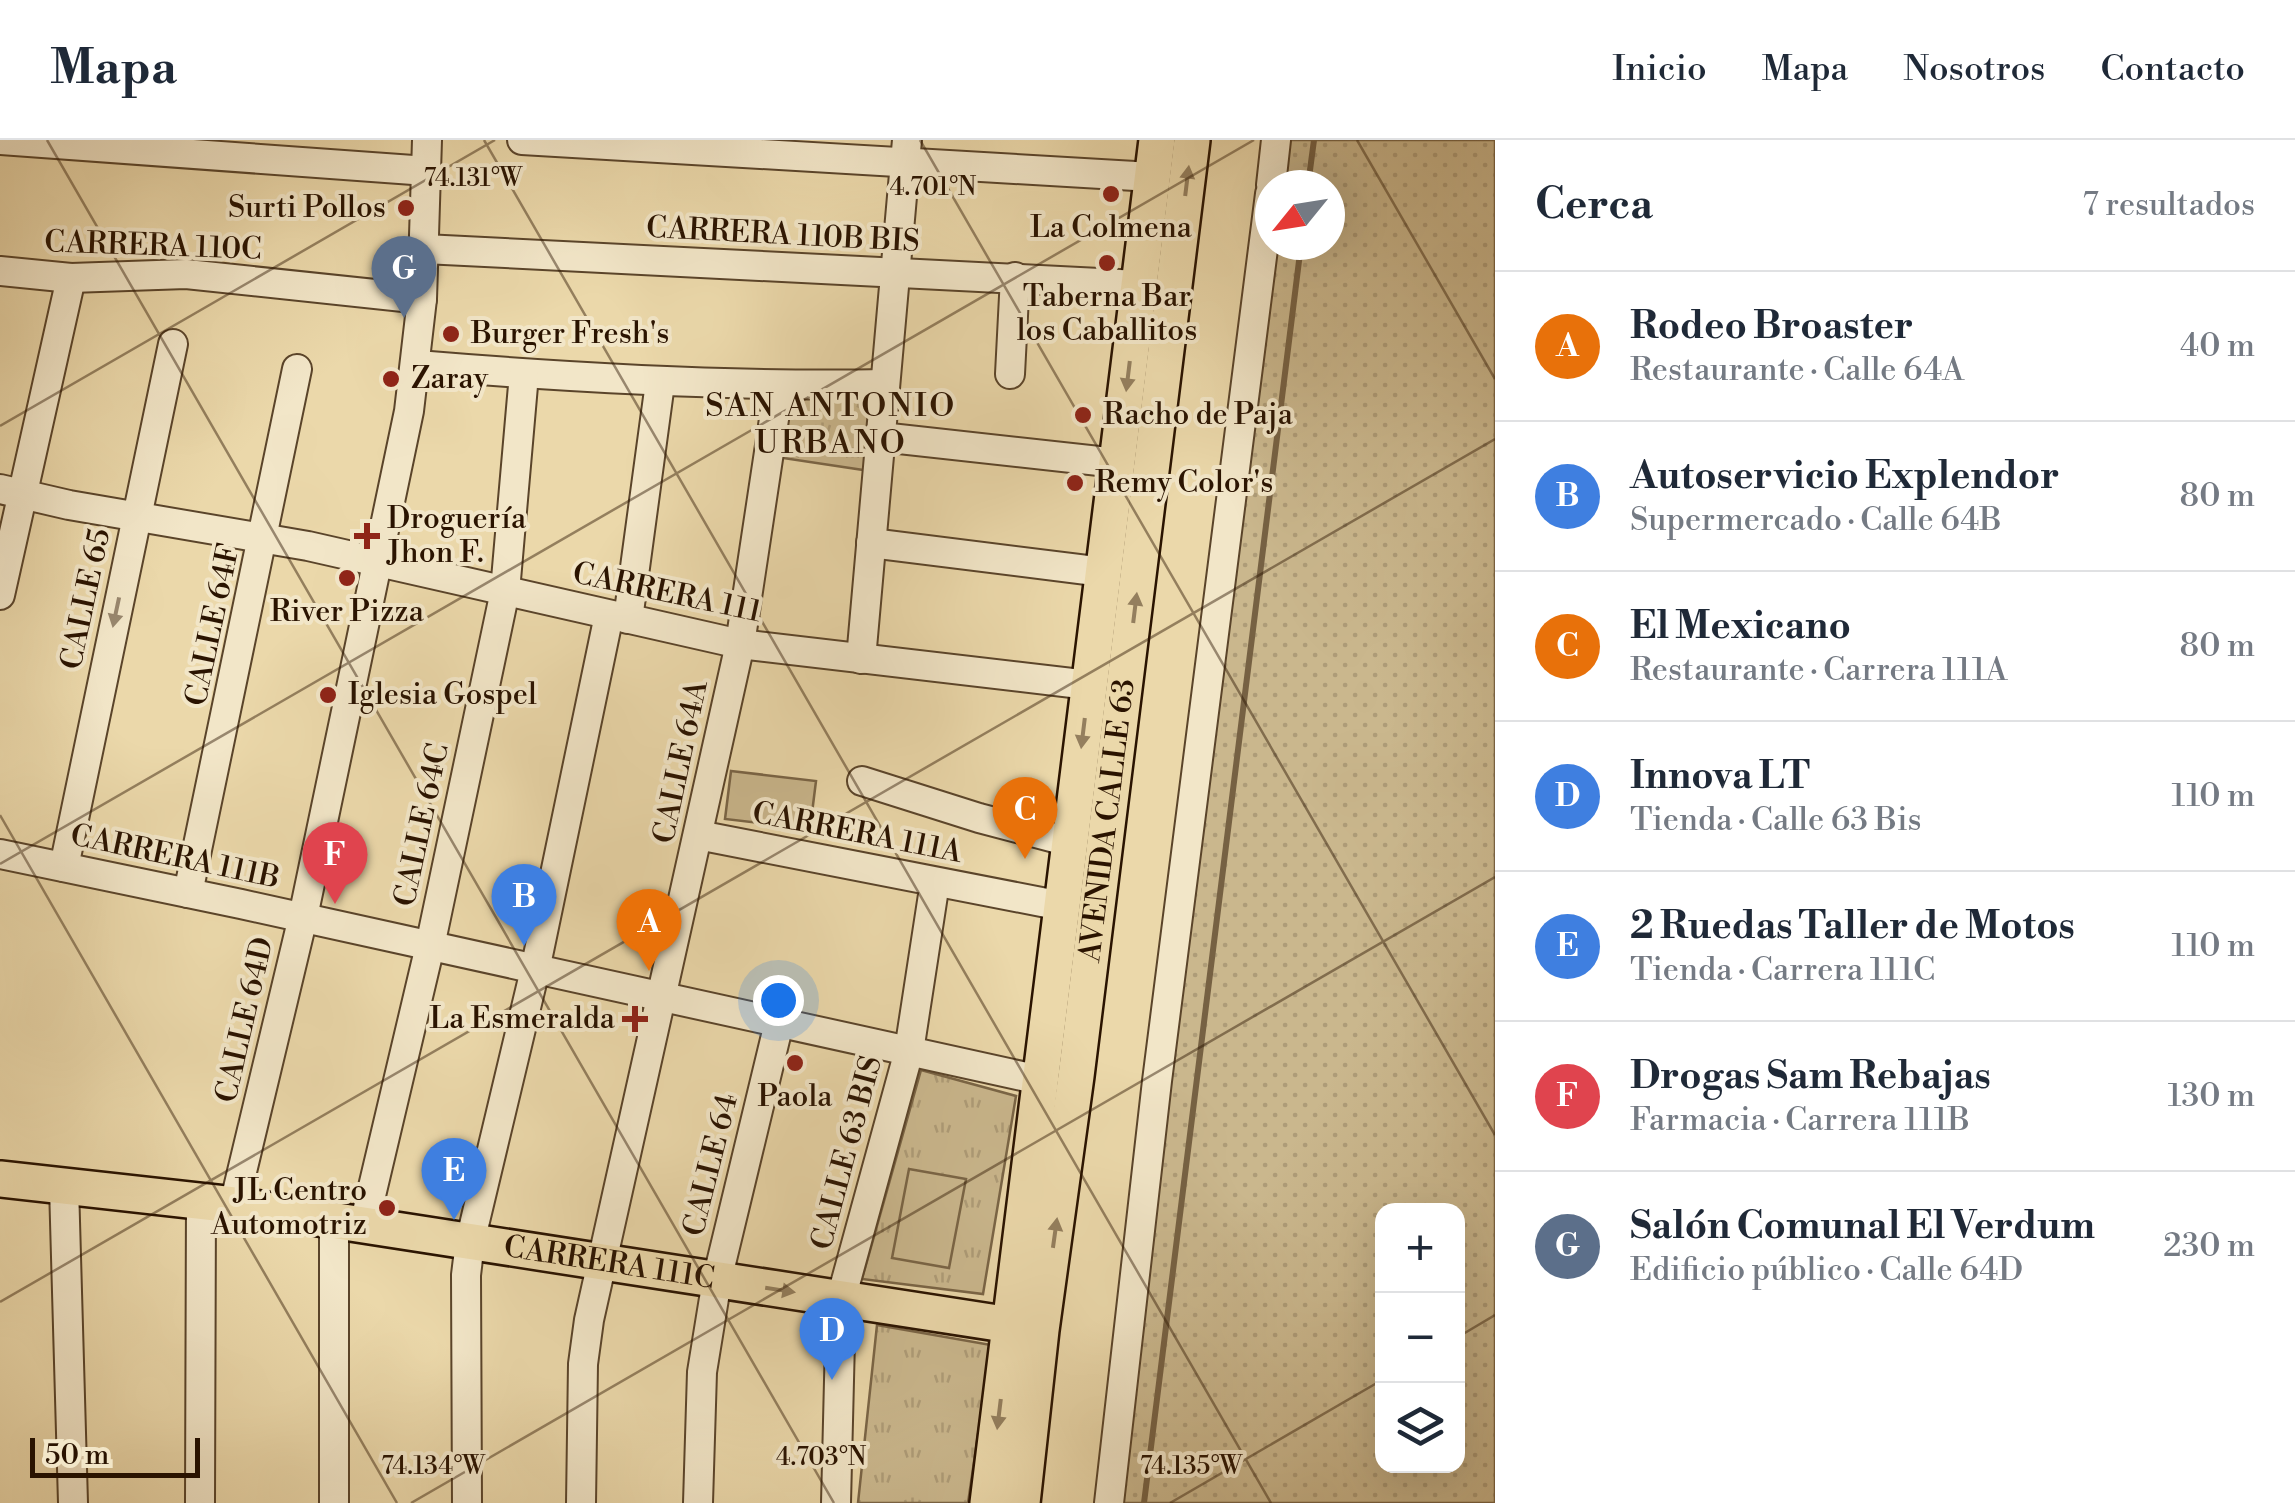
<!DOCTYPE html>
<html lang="es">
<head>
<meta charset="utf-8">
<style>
	:root { --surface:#fff; --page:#f2f2f3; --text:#1f2937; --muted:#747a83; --line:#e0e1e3; --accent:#d93025 }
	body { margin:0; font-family:"Libre Bodoni",serif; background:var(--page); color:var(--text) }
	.controls { position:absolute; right:30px; bottom:30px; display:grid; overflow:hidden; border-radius:20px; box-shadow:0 10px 40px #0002 }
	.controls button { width:90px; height:90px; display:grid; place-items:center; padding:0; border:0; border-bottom:2px solid var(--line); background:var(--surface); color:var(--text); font:50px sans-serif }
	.compass { position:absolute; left:1255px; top:30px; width:90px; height:90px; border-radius:50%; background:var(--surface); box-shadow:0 10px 40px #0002; rotate:240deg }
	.scale { position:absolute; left:30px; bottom:25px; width:170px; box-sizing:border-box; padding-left:10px; border:5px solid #2a1300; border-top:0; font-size:28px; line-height:35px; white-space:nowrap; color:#2a1300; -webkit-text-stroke:8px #f2e6c8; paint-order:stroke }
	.you { position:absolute; left:778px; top:860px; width:35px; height:35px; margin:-25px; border:8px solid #fff; border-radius:50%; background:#1a73e8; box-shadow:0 0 0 15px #1a73e833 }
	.badge { display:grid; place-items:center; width:65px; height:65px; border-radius:50%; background:var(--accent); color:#fff; font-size:32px; font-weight:700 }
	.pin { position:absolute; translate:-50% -82px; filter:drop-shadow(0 2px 5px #0008) }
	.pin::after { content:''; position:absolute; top:52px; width:35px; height:30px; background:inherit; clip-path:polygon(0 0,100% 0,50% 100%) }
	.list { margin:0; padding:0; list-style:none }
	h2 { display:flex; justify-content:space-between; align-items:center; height:130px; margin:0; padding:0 40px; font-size:42px }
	h2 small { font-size:32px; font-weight:400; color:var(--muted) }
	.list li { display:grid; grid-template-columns:65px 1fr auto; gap:30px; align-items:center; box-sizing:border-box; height:150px; padding:0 40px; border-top:2px solid var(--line) }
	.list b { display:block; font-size:38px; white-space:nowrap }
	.list p { margin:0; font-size:32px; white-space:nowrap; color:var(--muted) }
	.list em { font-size:32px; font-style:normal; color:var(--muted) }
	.icon { flex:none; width:55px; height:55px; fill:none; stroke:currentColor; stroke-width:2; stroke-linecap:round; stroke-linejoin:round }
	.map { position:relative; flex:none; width:1495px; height:1363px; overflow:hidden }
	header { display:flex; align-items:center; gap:60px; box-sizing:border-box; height:140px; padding:0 50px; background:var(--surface); border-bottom:2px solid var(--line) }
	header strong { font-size:48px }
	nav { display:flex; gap:55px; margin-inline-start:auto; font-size:35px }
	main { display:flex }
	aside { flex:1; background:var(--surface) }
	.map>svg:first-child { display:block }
	.grass { fill:url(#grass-dots); stroke:#7a6546; stroke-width:2.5; fill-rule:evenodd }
	.park { fill:url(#park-tufts); stroke:#7a6546; stroke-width:2.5 }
	.garden { fill:#cab78d; stroke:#7a6546; stroke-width:2.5 }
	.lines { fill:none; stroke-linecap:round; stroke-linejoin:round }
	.stream { stroke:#766143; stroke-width:6 }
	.minor-casing { stroke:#5a442a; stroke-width:32 }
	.major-casing { stroke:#2a1300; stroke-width:40 }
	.minor { stroke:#f2e6c8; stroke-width:28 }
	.major { stroke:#ebd8aa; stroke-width:35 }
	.oneway { fill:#947f5e }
	.oneway2 { fill:#98876e }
	.ticks { fill:none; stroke:#2a1300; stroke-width:2.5; stroke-opacity:0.45 }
	.poi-dot { fill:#8f2418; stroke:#f2e6c8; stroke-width:4 }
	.labels { text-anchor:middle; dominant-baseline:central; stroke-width:8; stroke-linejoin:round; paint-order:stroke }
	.poi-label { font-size:30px; fill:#2a1300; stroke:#f2e6c8; text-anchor:start }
	.street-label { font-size:30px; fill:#2a1300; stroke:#f2e6c8 }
	.neighbourhood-label { font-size:32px; letter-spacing:2.5px; fill:#2a1300; stroke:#f2e6c8 }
	.ticks-label { font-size:25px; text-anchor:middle; fill:#2a1300; stroke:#f2e6c8; stroke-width:8; stroke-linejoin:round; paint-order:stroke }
</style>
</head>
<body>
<header>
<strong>Mapa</strong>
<nav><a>Inicio</a><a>Mapa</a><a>Nosotros</a><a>Contacto</a></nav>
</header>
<main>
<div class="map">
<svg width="1495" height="1363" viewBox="0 0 1495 1363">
	<defs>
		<pattern id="grass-dots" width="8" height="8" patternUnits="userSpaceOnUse" patternTransform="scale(2.5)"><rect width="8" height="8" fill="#cab78d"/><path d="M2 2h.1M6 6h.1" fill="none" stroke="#ae9c78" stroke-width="1.8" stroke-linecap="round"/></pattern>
		<pattern id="park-tufts" width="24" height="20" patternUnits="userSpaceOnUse" patternTransform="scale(2.5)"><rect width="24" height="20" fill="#cab78d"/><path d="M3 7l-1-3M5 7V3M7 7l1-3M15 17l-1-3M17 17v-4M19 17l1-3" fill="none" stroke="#ae9c78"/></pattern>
	</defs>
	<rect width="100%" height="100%" fill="#ebd8aa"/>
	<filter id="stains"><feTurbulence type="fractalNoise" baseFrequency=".002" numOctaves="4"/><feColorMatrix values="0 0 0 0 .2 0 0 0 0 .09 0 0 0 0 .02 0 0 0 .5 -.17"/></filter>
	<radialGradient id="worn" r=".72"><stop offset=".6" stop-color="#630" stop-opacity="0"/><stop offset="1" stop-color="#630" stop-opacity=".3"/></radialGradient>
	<path class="grass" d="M1286,0H1495V1363H1118L1273,105H1330V45H1280ZM1382,1070H1458V1326H1382Z"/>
	<g class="park">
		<path d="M788,252L877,254L870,331L783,318Z"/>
		<path d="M921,930L1016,956L983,1154L862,1139Z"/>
		<path d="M877,1185L991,1205L968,1363H858Z"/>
	</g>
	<g class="garden">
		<path d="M731,631L816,641L810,689L725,679Z"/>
		<path d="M909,1029L966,1039L949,1128L892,1118Z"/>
	</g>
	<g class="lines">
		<g class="stream">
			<path d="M1308,45L1314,0"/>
			<path d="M1144,1363L1301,105"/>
		</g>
		<defs>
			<g id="minor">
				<path d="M0,0L427,31"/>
				<path d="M522,0L1152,37"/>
				<path d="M1271,45L1276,0"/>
				<path d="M424,109L1139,145"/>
				<path d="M0,131L71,138L186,134L422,159"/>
				<path d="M417,225C573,238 728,247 885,244"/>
				<path d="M1010,234L1015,137"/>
				<path d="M881,297L1117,323"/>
				<path d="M0,349L69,365L308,406L740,504L1089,545"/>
				<path d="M871,403L1103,432"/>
				<path d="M0,455L71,138"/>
				<path d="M628,479L660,243"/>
				<path d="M861,519L907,0"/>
				<path d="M862,641L979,678L1070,702"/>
				<path d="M698,695L1062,766"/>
				<path d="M0,714L241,764L1040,940"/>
				<path d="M64,727L173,204"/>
				<path d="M188,753L297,229"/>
				<path d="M64,1046L73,1363"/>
				<path d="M234,1065L303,777L409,271L422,159L427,0"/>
				<path d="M334,1081V1363"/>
				<path d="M364,1085L430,806L505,451L524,234"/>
				<path d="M200,1363L201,1061"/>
				<path d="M467,1363L466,1135L470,1102L535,830L609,475"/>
				<path d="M581,1363L583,1224L589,1180L740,504L779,246"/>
				<path d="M698,1363L702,1232L717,1140L779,883"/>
				<path d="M836,1363L841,1159L909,911L935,742"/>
				<path d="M1109,1363L1157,941L1270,54"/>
			</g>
			<g id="major">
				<path id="s1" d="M0,1039L234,1065L1030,1188"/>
				<path d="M988,1363L1157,0"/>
				<path id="s2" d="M1022,1363L1041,1190L1076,936L1192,0"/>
			</g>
		</defs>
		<use href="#minor" class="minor-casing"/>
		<use href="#major" class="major-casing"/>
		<use href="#minor" class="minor"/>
		<use href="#major" class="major"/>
	</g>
	<defs><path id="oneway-solid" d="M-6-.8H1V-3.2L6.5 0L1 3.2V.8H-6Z" transform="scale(2.5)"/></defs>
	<g class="oneway">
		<use href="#oneway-solid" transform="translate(1187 41) rotate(-83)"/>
		<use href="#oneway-solid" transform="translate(1128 236) rotate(97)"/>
		<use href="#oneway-solid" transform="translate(1135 468) rotate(-83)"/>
		<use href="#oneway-solid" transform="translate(1083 593) rotate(97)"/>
		<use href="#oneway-solid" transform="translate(1055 1093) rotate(-82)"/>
		<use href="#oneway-solid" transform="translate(780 1150) rotate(9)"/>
		<use href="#oneway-solid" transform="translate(999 1274) rotate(97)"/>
	</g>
	<use class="oneway2" href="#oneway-solid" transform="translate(116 472) rotate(102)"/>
	<path class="ticks" d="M47,0L834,1363M484,0L1271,1363M920,0L1495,995M1357,0L1495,239M0,286L495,0M0,675L397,1363M0,724L1254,0M0,1162L1495,299M1458,1197L1495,1175M411,1363L1495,737M1170,1363L1382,1240"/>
	<g class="poi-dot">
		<circle cx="1111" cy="54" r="10"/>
		<circle cx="406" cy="68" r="10"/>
		<circle cx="1107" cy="123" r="10"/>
		<circle cx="451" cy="194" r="10"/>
		<circle cx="391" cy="239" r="10"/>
		<circle cx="1083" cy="275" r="10"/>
		<circle cx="1075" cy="343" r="10"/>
		<path d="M362 381h10v10h10v10h-10v10h-10v-10h-10v-10h10z"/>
		<circle cx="347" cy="438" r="10"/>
		<circle cx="328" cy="555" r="10"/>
		<path d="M630 864h10v10h10v10h-10v10h-10v-10h-10v-10h10z"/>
		<circle cx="795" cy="923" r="10"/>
		<circle cx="387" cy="1068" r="10"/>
	</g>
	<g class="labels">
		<g class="poi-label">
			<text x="386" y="68" text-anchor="end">Surti Pollos</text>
			<text x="1111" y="88" text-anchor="middle">La Colmena</text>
			<text x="1107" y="157" text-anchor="middle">Taberna Bar<tspan x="1107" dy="34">los Caballitos</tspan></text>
			<text x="471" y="194">Burger Fresh's</text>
			<text x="411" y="239">Zaray</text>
			<text x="1103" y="275">Racho de Paja</text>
			<text x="1095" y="343">Remy Color's</text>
			<text x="387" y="379">Droguería<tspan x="387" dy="34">Jhon F.</tspan></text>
			<text x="347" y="472" text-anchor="middle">River Pizza</text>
			<text x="348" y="555">Iglesia Gospel</text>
			<text x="615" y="879" text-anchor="end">La Esmeralda</text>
			<text x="795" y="957" text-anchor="middle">Paola</text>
			<text x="367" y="1051" text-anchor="end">JL Centro<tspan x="367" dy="34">Automotriz</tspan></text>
		</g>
		<g class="street-label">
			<text transform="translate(783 95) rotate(3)">CARRERA 110B BIS</text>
			<text transform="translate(153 106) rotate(2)">CARRERA 110C</text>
			<text transform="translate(667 453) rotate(12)">CARRERA 111</text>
			<text transform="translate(86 459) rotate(-78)">CALLE 65</text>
			<text transform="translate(213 485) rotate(-78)">CALLE 64F</text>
			<text transform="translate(681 622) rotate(-78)">CALLE 64A</text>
			<text stroke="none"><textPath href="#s2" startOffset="688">AVENIDA CALLE 63</textPath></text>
			<text transform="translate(422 685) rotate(-78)">CALLE 64C</text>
			<text transform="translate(857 693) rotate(11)">CARRERA 111A</text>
			<text transform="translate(175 717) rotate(12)">CARRERA 111B</text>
			<text transform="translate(245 880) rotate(-77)">CALLE 64D</text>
			<text transform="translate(847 1013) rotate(-75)">CALLE 63 BIS</text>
			<text transform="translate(711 1025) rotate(-76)">CALLE 64</text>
			<text stroke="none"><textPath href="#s1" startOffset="615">CARRERA 111C</textPath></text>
		</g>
		<g class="neighbourhood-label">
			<text x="831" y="266">SAN ANTONIO<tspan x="831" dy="37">URBANO</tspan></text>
		</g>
	</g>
	<g class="ticks-label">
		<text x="473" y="46">74.131°W</text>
		<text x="933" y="55">4.701°N</text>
		<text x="821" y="1325">4.703°N</text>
		<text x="433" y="1334">74.134°W</text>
		<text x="1191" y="1334">74.135°W</text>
	</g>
	<rect width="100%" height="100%" filter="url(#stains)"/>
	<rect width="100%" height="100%" fill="url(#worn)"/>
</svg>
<div class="controls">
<button>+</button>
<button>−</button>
<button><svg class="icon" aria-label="layers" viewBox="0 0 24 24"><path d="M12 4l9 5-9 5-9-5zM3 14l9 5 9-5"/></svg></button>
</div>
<svg class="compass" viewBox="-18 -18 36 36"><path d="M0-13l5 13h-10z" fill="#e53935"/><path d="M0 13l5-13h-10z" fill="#747a83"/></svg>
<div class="scale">50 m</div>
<div class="you"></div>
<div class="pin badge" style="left:649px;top:831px;background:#e8710a">A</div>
<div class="pin badge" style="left:524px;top:806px;background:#3f7fe0">B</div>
<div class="pin badge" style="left:1025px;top:719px;background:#e8710a">C</div>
<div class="pin badge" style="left:832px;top:1240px;background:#3f7fe0">D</div>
<div class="pin badge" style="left:454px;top:1080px;background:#3f7fe0">E</div>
<div class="pin badge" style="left:335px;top:764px;background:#e0444e">F</div>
<div class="pin badge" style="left:404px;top:178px;background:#5c6f8a">G</div>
</div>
<aside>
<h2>Cerca<small>7 resultados</small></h2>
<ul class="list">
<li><span class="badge" style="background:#e8710a">A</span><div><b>Rodeo Broaster</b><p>Restaurante · Calle 64A</p></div><em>40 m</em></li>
<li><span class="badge" style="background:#3f7fe0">B</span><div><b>Autoservicio Explendor</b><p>Supermercado · Calle 64B</p></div><em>80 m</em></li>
<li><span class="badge" style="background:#e8710a">C</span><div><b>El Mexicano</b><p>Restaurante · Carrera 111A</p></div><em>80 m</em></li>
<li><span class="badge" style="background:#3f7fe0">D</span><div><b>Innova LT</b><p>Tienda · Calle 63 Bis</p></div><em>110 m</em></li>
<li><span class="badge" style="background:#3f7fe0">E</span><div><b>2 Ruedas Taller de Motos</b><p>Tienda · Carrera 111C</p></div><em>110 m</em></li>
<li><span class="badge" style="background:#e0444e">F</span><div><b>Drogas Sam Rebajas</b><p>Farmacia · Carrera 111B</p></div><em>130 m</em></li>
<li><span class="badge" style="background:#5c6f8a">G</span><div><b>Salón Comunal El Verdum</b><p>Edificio público · Calle 64D</p></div><em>230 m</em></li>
</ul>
</aside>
</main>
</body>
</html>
